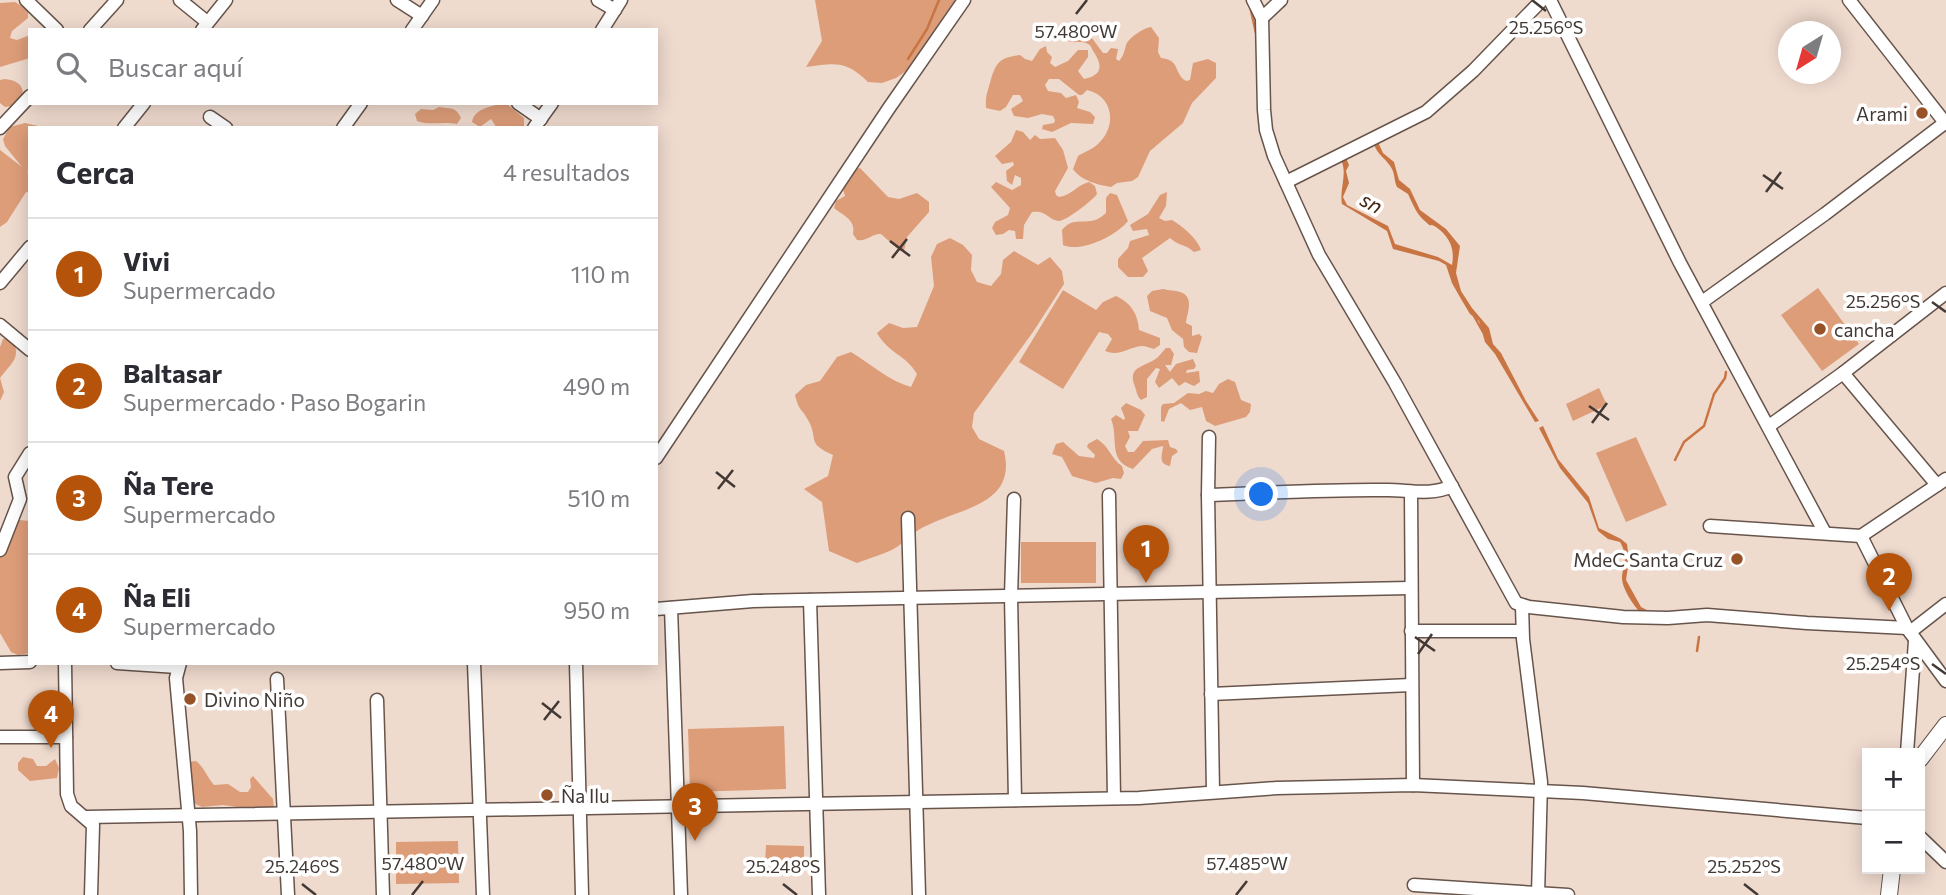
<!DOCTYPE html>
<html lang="es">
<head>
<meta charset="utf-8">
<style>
	:root { --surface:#fff; --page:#f7f7f7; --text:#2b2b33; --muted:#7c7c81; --line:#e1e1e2; --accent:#b45309 }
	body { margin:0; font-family:Commissioner,sans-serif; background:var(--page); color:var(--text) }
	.controls { position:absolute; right:21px; bottom:21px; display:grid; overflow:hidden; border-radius:0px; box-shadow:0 4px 18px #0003 }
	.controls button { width:63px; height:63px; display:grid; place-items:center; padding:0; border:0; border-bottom:2px solid var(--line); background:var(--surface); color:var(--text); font:35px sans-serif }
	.compass { position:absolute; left:1778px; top:21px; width:63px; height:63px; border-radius:50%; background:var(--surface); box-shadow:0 4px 18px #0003; rotate:217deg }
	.you { position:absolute; left:1262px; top:495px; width:24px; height:24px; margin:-18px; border:5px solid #fff; border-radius:50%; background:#1a73e8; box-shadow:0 0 0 10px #1a73e833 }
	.badge { display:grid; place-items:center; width:46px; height:46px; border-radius:50%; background:var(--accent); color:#fff; font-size:23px; font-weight:700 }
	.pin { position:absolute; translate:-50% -58px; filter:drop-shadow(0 2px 4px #0008) }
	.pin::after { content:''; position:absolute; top:37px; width:24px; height:21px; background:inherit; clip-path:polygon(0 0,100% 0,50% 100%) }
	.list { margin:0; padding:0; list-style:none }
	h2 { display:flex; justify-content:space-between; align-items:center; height:91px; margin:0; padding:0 28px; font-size:30px }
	h2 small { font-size:23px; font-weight:400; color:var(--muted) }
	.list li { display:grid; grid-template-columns:46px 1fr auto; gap:21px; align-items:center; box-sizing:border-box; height:112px; padding:0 28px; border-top:2px solid var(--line) }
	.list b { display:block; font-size:26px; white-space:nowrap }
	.list p { margin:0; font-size:23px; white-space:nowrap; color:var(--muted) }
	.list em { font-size:23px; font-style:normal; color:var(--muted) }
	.icon { flex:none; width:38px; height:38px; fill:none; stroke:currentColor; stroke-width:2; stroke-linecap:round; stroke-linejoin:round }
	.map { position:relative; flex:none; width:1946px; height:895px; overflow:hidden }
	.search { position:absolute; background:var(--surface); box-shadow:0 4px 18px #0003; left:28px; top:28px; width:630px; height:77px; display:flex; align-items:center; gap:18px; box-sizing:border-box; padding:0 24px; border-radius:0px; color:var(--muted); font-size:26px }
	.panel { position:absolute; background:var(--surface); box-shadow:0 4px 18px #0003; left:28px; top:126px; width:630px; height:539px; border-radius:0px }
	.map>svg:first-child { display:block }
	.green { fill:#dd9d79 }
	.water { fill:#c97543 }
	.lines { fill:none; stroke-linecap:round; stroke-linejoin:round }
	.stream { stroke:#c97543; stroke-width:2.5 }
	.minor-casing { stroke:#67544b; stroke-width:15 }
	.major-casing { stroke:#67544b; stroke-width:18 }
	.minor { stroke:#fff; stroke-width:12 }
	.major { stroke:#fff; stroke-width:16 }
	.ticks { fill:none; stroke:#423935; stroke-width:2.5 }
	.poi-dot { fill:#975227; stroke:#fff; stroke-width:2.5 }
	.labels { text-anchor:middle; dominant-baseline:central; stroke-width:7; stroke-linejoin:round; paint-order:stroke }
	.poi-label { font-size:19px; fill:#423935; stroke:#fff; text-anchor:start }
	.water-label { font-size:21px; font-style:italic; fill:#45230e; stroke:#fff }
	.ticks-label { font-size:18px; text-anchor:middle; fill:#423935; stroke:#fff; stroke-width:7; stroke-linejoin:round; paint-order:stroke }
</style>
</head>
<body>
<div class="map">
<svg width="1946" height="895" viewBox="0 0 1946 895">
	<rect width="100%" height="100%" fill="#efdace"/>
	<g class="green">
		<path d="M815,0H964L932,53L896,78L882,83L868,82C846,60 835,63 806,67L822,41Z"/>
		<path d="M15,2L28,10V18L12,31L10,38L17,40L30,35V58L0,67V3Z"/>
		<path d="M1069,23L1086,30L1103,53H1107L1111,48L1118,49L1116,59L1119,61C1124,55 1124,52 1126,45C1129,37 1144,28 1151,27L1159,38L1158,52L1161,58C1181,60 1173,73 1186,81L1190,80L1193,63L1208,59L1216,63V78L1192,103L1183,123L1150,151L1138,177L1132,181L1117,183L1111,187C1098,185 1080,180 1073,169L1078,156C1084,152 1093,149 1098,144C1117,127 1114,96 1087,90L1082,95H1079L1059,79H1049L1045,85L1048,91L1061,93L1066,98L1076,95L1079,102L1077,108L1090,112L1095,117L1093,124L1071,123L1052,132L1042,129L1043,125L1054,123L1055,120L1053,116L1042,114L1028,118L1014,116L1011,109L1023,101L1020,95H1013L1006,107L1000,111L986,108C985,96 988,91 991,79C997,61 1000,58 1020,55L1025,59L1032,61L1040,49L1046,46L1047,52L1052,57L1050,63L1055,67L1068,61L1078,50H1088V57L1078,71L1084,79C1104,75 1102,64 1093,51C1091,47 1091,45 1086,43C1078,40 1072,45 1065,39L1064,28Z"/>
		<path d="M5,79C22,81 27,90 19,105L5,107L0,103V80Z"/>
		<path d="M501,103L507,104L524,118V128H497L491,119L480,127L472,122C475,108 489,108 501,103Z"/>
		<path d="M439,107C449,109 456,106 461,118L457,124C442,121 431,126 417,121L415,114L421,109L433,110Z"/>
		<path d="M25,123L47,128H30V172H27L30,176V193L26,192L7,222L0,227V150L22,167L5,146L3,139L10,127Z"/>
		<path d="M1016,130L1023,132L1030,140L1035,135L1040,139L1055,138L1063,150L1068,168L1055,191L1056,195L1059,197C1072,195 1077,185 1089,182L1095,186L1097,194C1093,200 1066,221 1059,221C1048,220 1047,210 1032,212L1024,225L1023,239H1016L1015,231L1009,230L1003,234L996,235L992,228L995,222L1008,215L1010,208L991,187L996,182L1012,190L1021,185V178L1015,175L1012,185L1007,181L1006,171L1014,165L1013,162L1002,164L995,156L1011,142Z"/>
		<path d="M860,168L888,197L899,199L917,193L929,202V212L907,237L904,251H900L881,234C872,233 867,242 857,240L853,234C856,220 844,216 834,208L836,201L845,196L842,186L851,179L853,169Z"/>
		<path d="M1167,192L1166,206L1159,218L1165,221L1172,220C1182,226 1197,238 1201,250L1194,252C1187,245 1177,245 1170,238L1142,258L1148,271L1143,277H1128L1118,267V259L1128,248L1130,241L1149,235L1147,229L1133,231L1130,225L1148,214L1160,195Z"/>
		<path d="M1110,193L1117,195L1128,221C1116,236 1081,253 1063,245L1062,230C1076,213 1088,230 1106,213V198Z"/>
		<path d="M950,238L963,245L972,255L971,270L977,282L991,286L1001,274L1003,260L1014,251L1038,265L1050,257L1062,271L1064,284L1033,332L974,413L972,427L979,439L1004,451C1017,504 962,508 928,525C914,531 908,539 897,547C886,554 869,558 857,563L829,551L822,502L804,489L828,476L833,455C805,443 819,438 808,420C802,408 799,412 795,395L806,385L820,381L837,357L851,352C871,364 889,381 911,387L917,374C905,354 889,354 877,333L889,323L903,328L917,327L934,286L931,257L937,244Z"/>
		<path d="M1818,288L1859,344L1822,371L1781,315Z"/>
		<path d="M1163,289C1169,291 1175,290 1180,292C1195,297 1187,313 1186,323L1192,326V336L1199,334L1202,337L1197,353L1189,352L1184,347L1183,339L1172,330L1167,318L1150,311L1147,296L1152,291Z"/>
		<path d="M1063,290L1096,310L1103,302L1116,296C1131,303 1138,314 1139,330L1160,338V345L1154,349C1150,348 1146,346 1142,346C1128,347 1120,357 1105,351L1112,339L1108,334L1099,332L1063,389L1019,362Z"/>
		<path d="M10,336C23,357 13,361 0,378L4,392L0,401V347L3,339Z"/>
		<path d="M1166,348H1170L1174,354L1171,365H1165L1170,372L1176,364L1193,359L1196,366L1194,369L1187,370L1186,373L1199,371L1200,382L1194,386L1185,382L1179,386L1172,378L1159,388L1155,382L1160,369L1156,368L1147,379V397L1141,400C1136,395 1137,391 1134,384C1128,365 1147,367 1158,357C1161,354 1163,351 1166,348Z"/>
		<path d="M1228,379L1235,382L1241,400L1251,404L1250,412L1246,417L1215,426L1206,421L1202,407L1190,410L1181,403L1169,409L1164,422L1161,421V407L1163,404L1174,403L1188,393L1199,394L1206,391L1213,393L1219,384Z"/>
		<path d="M1599,388L1607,405L1573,421L1566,404Z"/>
		<path d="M1126,403L1141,410L1145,415L1138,431H1128L1130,437L1125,446L1128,452H1134L1143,441L1168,440L1170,447L1176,449L1178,452L1172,456L1170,466C1157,464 1163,453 1163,446L1152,449L1133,469C1107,461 1119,438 1111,419L1116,415L1124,420L1125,418L1121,408Z"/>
		<path d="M1636,437L1667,505L1626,522L1596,453Z"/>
		<path d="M1097,439C1109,446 1112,460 1122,466L1124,473L1121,479L1113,478L1096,483L1075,477L1072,476L1062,457L1052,454L1056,444L1063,442L1079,456L1094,458L1095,455L1087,447L1088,444Z"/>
		<path d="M19,520L30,521V653L18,655L11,652L0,633V553L12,522Z"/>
		<rect x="1021" y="542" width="75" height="41"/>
		<path d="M784,726L786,789L690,792L688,729Z"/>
		<path d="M23,757L33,759L37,766H46L55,759L59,768L57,778L30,781L18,770V763Z"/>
		<path d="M196,761C204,767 207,777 214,785L228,784L240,792H248L251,787L250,779L253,776L273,799L274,807L266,809L244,808L223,805L202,807L189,801L188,762Z"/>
		<path d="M458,841L459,883L396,884V842Z"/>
		<path d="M766,845L804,846V864L765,863Z"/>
	</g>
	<g class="water">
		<path d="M1378,142L1383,153L1394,162L1399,180L1410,189L1420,210L1446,229L1460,246L1456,273L1461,291L1472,308L1489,328L1493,344L1501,353L1526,401L1539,421L1535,422L1495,354L1485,342L1479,321L1470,314L1461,299L1452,283L1446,265L1439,261L1393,249L1387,231L1342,204C1339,189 1348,174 1341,160L1346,158L1349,165L1346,171L1349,183L1343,197L1347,205L1388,226L1395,244L1438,257L1452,265C1455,249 1450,237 1436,227C1428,222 1433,229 1426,222C1417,215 1413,205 1408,194L1397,187C1394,181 1395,175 1392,169C1387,159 1377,155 1374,144Z"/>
		<path d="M1543,426L1558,459L1589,497L1599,528L1621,539L1627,544L1629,560L1626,580L1641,607L1649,611L1705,612H1640C1633,605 1621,587 1622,576C1624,562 1628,556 1620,542L1608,539L1598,531L1588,503L1560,468L1539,428Z"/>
	</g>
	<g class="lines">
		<g class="stream">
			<path d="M1250,6L1256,33"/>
			<path d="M908,59L927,29L939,0"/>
			<path d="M1474,316L1483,332"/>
			<path d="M1675,460L1684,442L1704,426L1714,394L1725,378L1726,372"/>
			<path d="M1697,651L1699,637"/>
		</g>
		<defs>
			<g id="minor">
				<path d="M26,0L57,30"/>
				<path d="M180,0L207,22"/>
				<path d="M397,0L422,16"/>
				<path d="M598,0L615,10"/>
				<path d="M1253,0L1262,18L1264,110L1266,130L1274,156L1319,255L1395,383L1516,603L1529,607L1623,617L1668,618L1707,615L1807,623L1907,628"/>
				<path d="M1550,0L1680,263L1825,533"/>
				<path d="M1849,0L1946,124"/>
				<path d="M1262,18L1281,0"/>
				<path d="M90,30L117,0"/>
				<path d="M202,30L226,0"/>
				<path d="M412,30L433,0"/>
				<path d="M602,30L621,0"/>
				<path d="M518,103L541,119"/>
				<path d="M210,117L226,128"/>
				<path d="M0,128L30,96"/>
				<path d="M124,128L144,103"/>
				<path d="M343,128L361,103"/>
				<path d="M534,128L552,103"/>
				<path d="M1286,182L1426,112L1473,71L1542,0"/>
				<path d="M0,283L30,247"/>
				<path d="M1702,302L1825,214L1946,122"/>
				<path d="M0,325L30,350"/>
				<path d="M1843,373L1937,485"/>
				<path d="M1769,426L1843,373L1946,293"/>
				<path d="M1209,437L1208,495L1213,792"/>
				<path d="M656,458L889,108L964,0"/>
				<path d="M1411,492L1413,785"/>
				<path d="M1109,495L1114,798"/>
				<path d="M1208,495C1267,493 1328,489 1388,490C1409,490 1431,496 1452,486"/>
				<path d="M1014,499L1011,596L1015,800"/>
				<path d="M908,518L919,895"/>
				<path d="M1710,526L1861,536L1946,479"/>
				<path d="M1861,536L1907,628L1946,681"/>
				<path d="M0,550L20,499L15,477L30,453"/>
				<path d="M810,600L819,895"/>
				<path d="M1522,606L1523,639L1541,782L1538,895"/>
				<path d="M671,608L681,895"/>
				<path d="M656,609L753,601L1410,588"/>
				<path d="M1411,631H1522"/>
				<path d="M1910,632L1946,604"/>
				<path d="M0,663L30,662"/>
				<path d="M65,663L67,794L71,806L93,825L91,895"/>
				<path d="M117,663L177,667"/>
				<path d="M180,663L176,678L190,831L191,895"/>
				<path d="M474,663L483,895"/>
				<path d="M576,663L582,895"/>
				<path d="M277,679L288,895"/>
				<path d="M1211,694L1411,685"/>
				<path d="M377,700L383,895"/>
				<path d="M0,737H66"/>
				<path d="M1907,753L1915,641"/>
				<path d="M86,817L1139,798L1277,788L1413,785L1583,793L1867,818"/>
				<path d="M1920,837L1946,862"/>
				<path d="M1414,885L1568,895"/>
			</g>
			<g id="major">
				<path d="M1920,759L1946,725"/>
				<path d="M1889,895L1892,869"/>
			</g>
		</defs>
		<use href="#minor" class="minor-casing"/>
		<use href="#major" class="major-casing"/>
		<use href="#minor" class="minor"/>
		<use href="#major" class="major"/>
	</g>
	<path class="ticks" d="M1532,0L1546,11M1076,14L1087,0M1763,175L1783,189M1766,192L1781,172M890,241L910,256M892,258L907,239M1932,302L1946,312M1589,406L1609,420M1592,423L1607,403M716,472L735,487M718,489L733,470M1415,637L1435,651M1418,654L1432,634M1932,664L1946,674M542,703L561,718M544,720L559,701M302,884L316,895M783,884L797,895M1744,884L1758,895M412,895L423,881M1236,895L1247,881"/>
	<g class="poi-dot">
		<circle cx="1922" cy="113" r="7"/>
		<circle cx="1820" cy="329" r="7"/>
		<circle cx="1737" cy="559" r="7"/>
		<circle cx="190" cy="699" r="7"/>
		<circle cx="547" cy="795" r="7"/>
	</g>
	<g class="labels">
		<g class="poi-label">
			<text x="1908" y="113" text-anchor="end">Arami</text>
			<text x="1834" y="329">cancha</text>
			<text x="1723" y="559" text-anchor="end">MdeC Santa Cruz</text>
			<text x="204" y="699">Divino Niño</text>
			<text x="561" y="795">Ña Ilu</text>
		</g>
		<g class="water-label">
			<text transform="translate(1372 202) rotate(29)">sn</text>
		</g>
	</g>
	<g class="ticks-label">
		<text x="1546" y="34">25.256°S</text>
		<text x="1076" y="38">57.480°W</text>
		<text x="1883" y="308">25.256°S</text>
		<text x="1883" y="670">25.254°S</text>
		<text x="423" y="870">57.480°W</text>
		<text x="1247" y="870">57.485°W</text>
		<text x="302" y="873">25.246°S</text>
		<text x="783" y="873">25.248°S</text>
		<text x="1744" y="873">25.252°S</text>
	</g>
</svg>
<div class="controls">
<button>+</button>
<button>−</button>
</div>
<svg class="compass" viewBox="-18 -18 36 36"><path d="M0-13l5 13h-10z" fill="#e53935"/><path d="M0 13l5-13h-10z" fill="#7c7c81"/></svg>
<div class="you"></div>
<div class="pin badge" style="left:1146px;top:583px">1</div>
<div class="pin badge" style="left:1889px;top:611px">2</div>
<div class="pin badge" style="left:695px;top:841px">3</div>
<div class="pin badge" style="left:51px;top:748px">4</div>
<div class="search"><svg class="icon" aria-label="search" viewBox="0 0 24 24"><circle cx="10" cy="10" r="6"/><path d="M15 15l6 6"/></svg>Buscar aquí</div>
<section class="panel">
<h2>Cerca<small>4 resultados</small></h2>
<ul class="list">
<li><span class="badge">1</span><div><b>Vivi</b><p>Supermercado</p></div><em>110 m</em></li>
<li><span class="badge">2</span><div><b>Baltasar</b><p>Supermercado · Paso Bogarin</p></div><em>490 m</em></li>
<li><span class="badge">3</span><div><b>Ña Tere</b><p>Supermercado</p></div><em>510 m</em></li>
<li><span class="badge">4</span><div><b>Ña Eli</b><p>Supermercado</p></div><em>950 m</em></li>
</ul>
</section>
</div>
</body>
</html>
